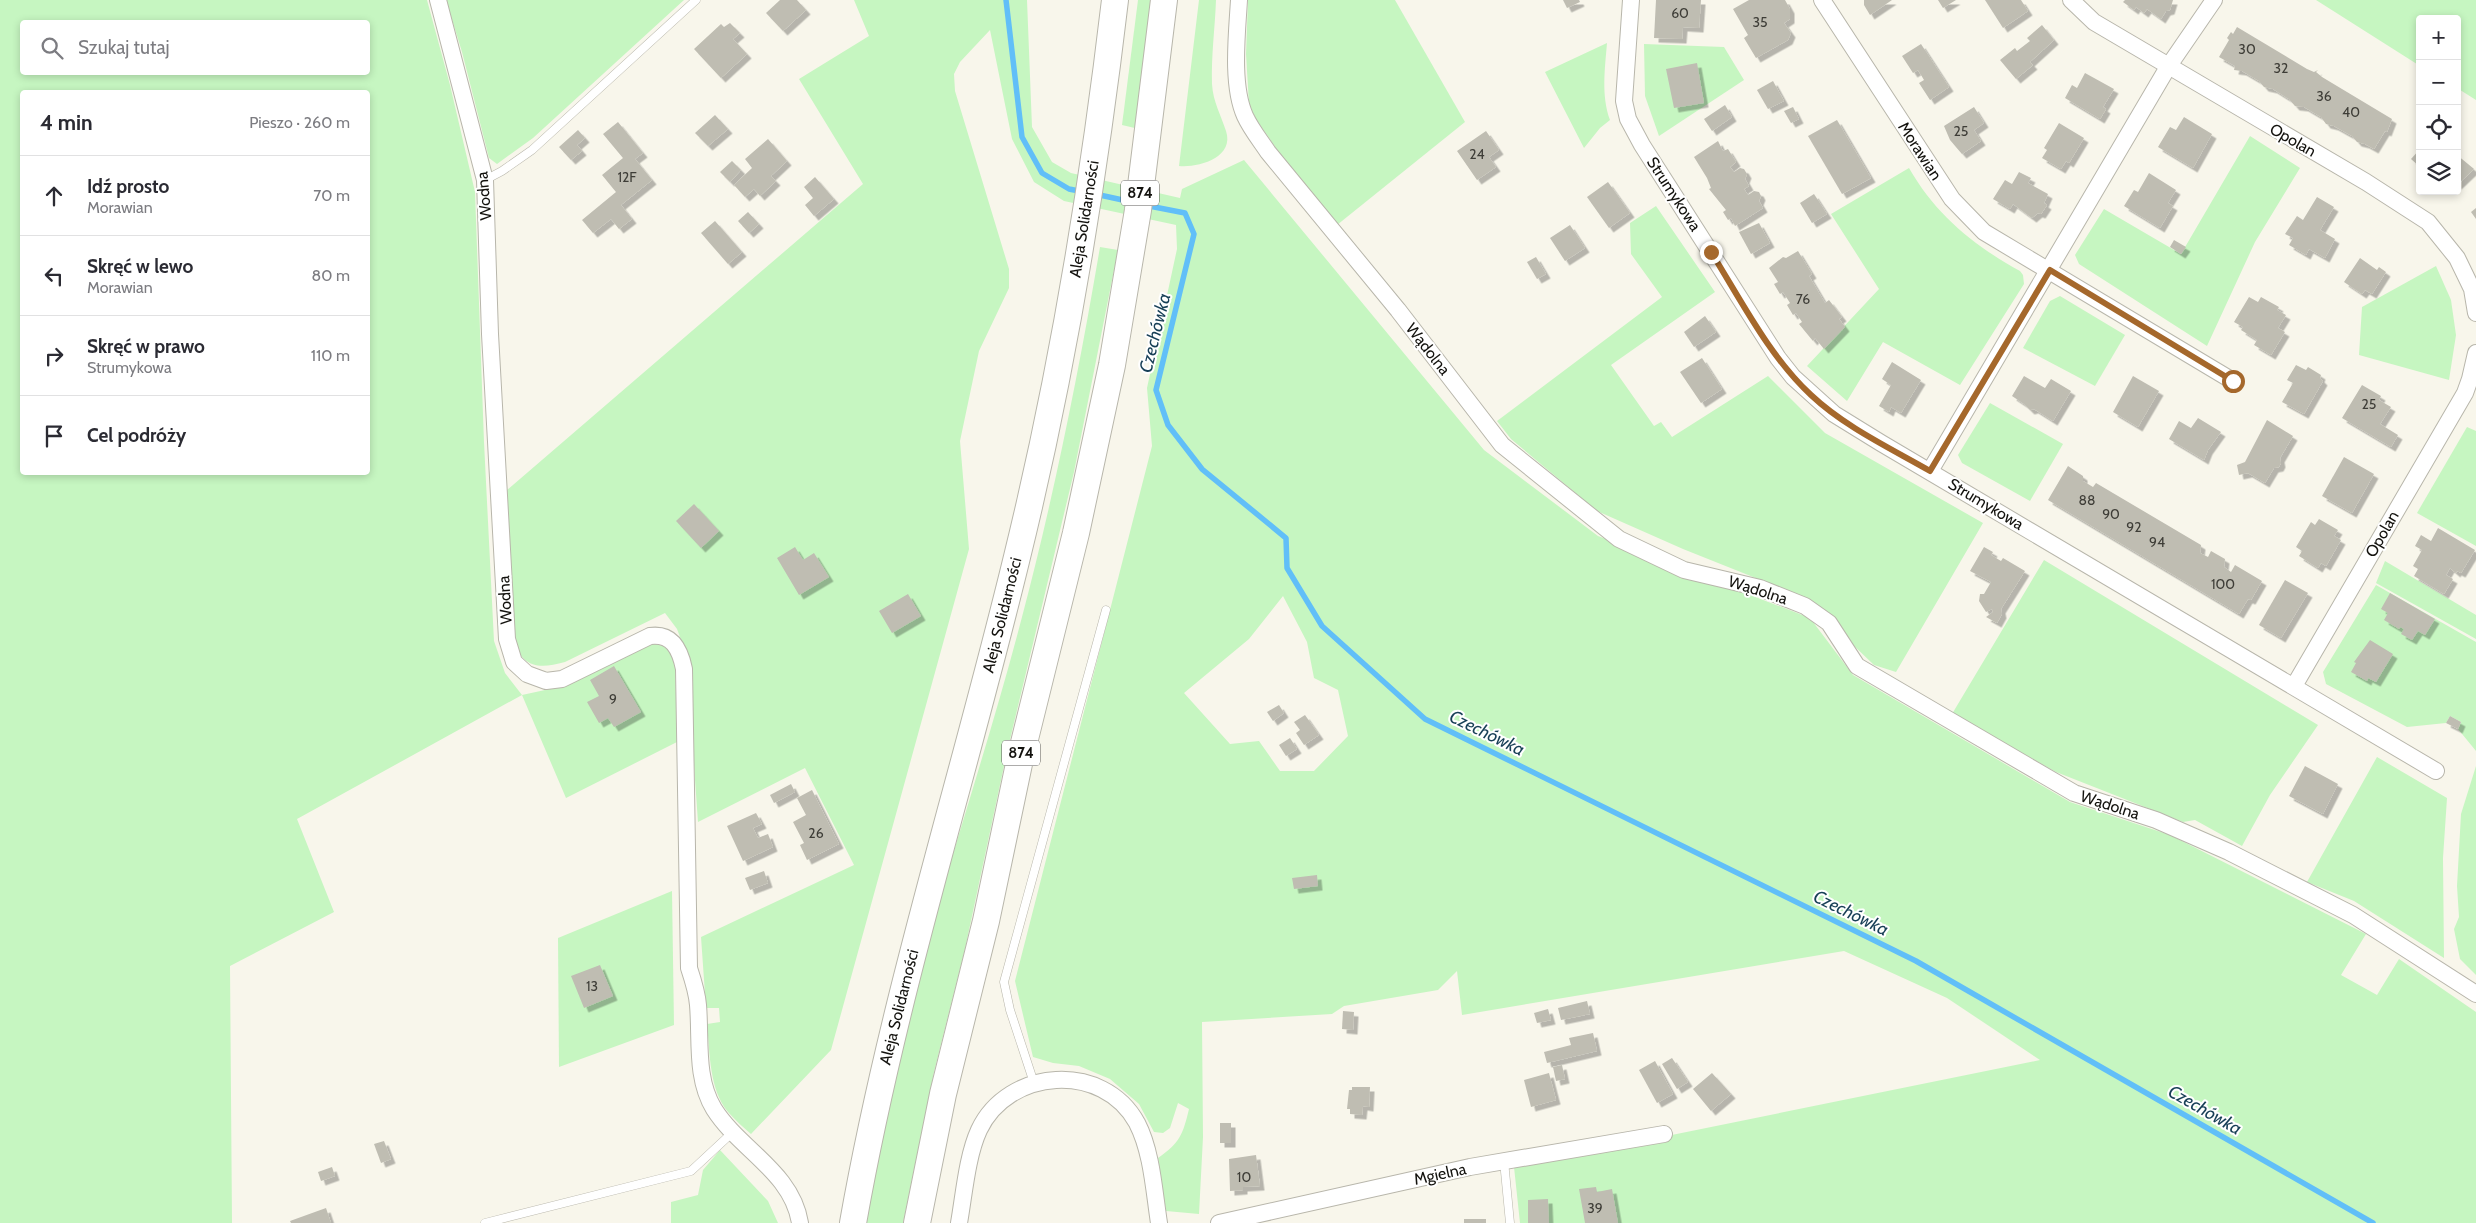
<!DOCTYPE html>
<html lang="pl">
<head>
<meta charset="utf-8">
<style>
	:root { --surface:#fff; --page:#f7f7f7; --text:#2b2b33; --muted:#7c7c81; --line:#e1e1e2 }
	body { margin:0; font-family:Cabin,sans-serif; background:var(--page); color:var(--text) }
	.controls { position:absolute; right:15px; top:15px; display:grid; overflow:hidden; border-radius:5px; box-shadow:0 2px 8px #0003 }
	.controls button { width:45px; height:45px; display:grid; place-items:center; padding:0; border:0; border-bottom:1px solid var(--line); background:var(--surface); color:var(--text); font:25px sans-serif }
	.stop { position:absolute; width:15px; height:15px; margin:-11px; border:4px solid #a5682c; border-radius:50%; background:#fff }
	.stop.end { background:#a5682c; border-color:#fff; box-shadow:0 1px 5px #0008 }
	.list { margin:0; padding:0; list-style:none }
	h2 { display:flex; justify-content:space-between; align-items:center; height:65px; margin:0; padding:0 20px; font-size:21px }
	h2 small { font-size:16px; font-weight:400; color:var(--muted) }
	.list li { display:grid; grid-template-columns:32px 1fr auto; gap:15px; align-items:center; box-sizing:border-box; height:80px; padding:0 20px; border-top:1px solid var(--line) }
	.list b { display:block; font-size:19px; white-space:nowrap }
	.list p { margin:0; font-size:16px; white-space:nowrap; color:var(--muted) }
	.list em { font-size:16px; font-style:normal; color:var(--muted) }
	.icon { flex:none; width:28px; height:28px; fill:none; stroke:currentColor; stroke-width:2; stroke-linecap:round; stroke-linejoin:round }
	.map { position:relative; flex:none; width:2476px; height:1223px; overflow:hidden }
	.search { position:absolute; background:var(--surface); box-shadow:0 2px 8px #0003; left:20px; top:20px; width:350px; height:55px; display:flex; align-items:center; gap:12px; box-sizing:border-box; padding:0 18px; border-radius:5px; color:var(--muted); font-size:19px }
	.panel { position:absolute; background:var(--surface); box-shadow:0 2px 8px #0003; left:20px; top:90px; width:350px; height:385px; border-radius:5px }
	.map>svg:first-child { display:block }
	.green { fill:#c6f6c1; fill-rule:evenodd }
	.lines { fill:none; stroke-linecap:round; stroke-linejoin:round }
	.stream { stroke:#61bff8; stroke-width:5.5 }
	.building { fill:#bfbdb2; filter:url(#shadow) }
	.service-casing { stroke:#b8b6ab; stroke-width:9 }
	.minor-casing { stroke:#b8b6ab; stroke-width:18 }
	.primary-casing { stroke:#b8b6ab; stroke-width:28 }
	.service { stroke:#fff; stroke-width:8 }
	.minor { stroke:#fff; stroke-width:16 }
	.primary { stroke:#fff; stroke-width:26 }
	.route { stroke:#a5682c; stroke-width:6 }
	.labels { text-anchor:middle; dominant-baseline:central; stroke-width:4; stroke-linejoin:round; paint-order:stroke }
	.number-label { font-size:14px; fill:#3e3d37 }
	.shield { fill:#fff; stroke:#5a5956; stroke-width:1 }
	.shield-label { font-size:15px; font-weight:bold; fill:#13120e }
	.street-label { font-size:16px; fill:#13120e; stroke:#fff }
	.water-label { font-size:18px; font-style:italic; fill:#173f56; stroke:#fff }
</style>
</head>
<body>
<div class="map">
<svg width="2476" height="1223" viewBox="0 0 2476 1223">
	<defs>
		<filter id="shadow"><feDropShadow dx="4.5" dy="4.5" stdDeviation="0" flood-color="#0004"/></filter>
	</defs>
	<rect width="100%" height="100%" fill="#f8f6eb"/>
	<g class="green">
		<path d="M0,0H427L450,85L475,192L484,442L494,641L505,673L522,695L545,690L643,640L669,648L675,655L677,742L566,798L522,695L297,819L334,912L230,966L232,1223H0ZM22,22H368V72H22ZM22,92H368V472H22Z"/>
		<path d="M446,0H684L533,138L497,164L489,158L462,52Z"/>
		<path d="M854,0H1027L1032,127L1052,162L1071,173L1180,198L1182,189L1244,160L1484,450L1598,536L1810,618L1853,675L2070,802L2170,835L2366,934L2341,975L2377,995L2399,959L2476,1012V1223H1520L1514,1167L2040,1060L1947,998L1844,951L1462,1015L1457,971L1438,990L1344,1006L1332,1014L1202,1022L1203,1137L1199,1214L1166,1211L1158,1158C1180,1143 1183,1134 1189,1109L1178,1103L1170,1128L1163,1133L1154,1132L1139,1104L1110,1079L1079,1066L1053,1063L1033,1057L1015,981L1152,446L1147,388L1177,249L1176,225L1064,201L1034,182L1012,139L990,30L960,62L954,74L955,91L1009,269V288L979,351L960,441L969,549L831,1050L751,1134C743,1127 735,1120 728,1112C709,1089 710,1053 707,1024L720,1022L719,1008H706L701,937L854,865L805,768L698,822L686,653L677,629L665,613L565,662C537,670 522,667 512,638L507,490L863,184L799,79L869,36ZM1283,596L1307,642L1314,678L1338,690L1348,736L1314,771H1280L1259,741L1230,744L1184,693L1249,639Z"/>
		<path d="M1138,0H1155L1139,129L1122,125Z"/>
		<path d="M1199,0H1216C1215,28 1211,56 1212,84C1213,102 1221,115 1226,131C1235,158 1197,168 1179,166Z"/>
		<path d="M1248,0H1395L1465,122L1337,225L1278,151L1256,119L1249,104L1246,54Z"/>
		<path d="M2316,0H2476V100L2457,88V19H2420V66Z"/>
		<path d="M1607,43C1605,68 1601,96 1610,120L1600,128L1584,148L1545,72Z"/>
		<path d="M1644,44L1724,47L1744,80L1659,136L1645,96Z"/>
		<path d="M2250,136L2300,168L2255,242L2207,346L2079,264L2075,255L2104,209L2181,254Z"/>
		<path d="M1909,168C1936,215 1973,245 2020,271L2023,275L2024,284L1960,385L1883,342L1847,401L1807,366L1879,289L1831,214Z"/>
		<path d="M1656,206L1715,292L1611,365L1654,426L1661,422L1672,437L1768,376L1825,433L1983,523L1896,672L1874,665L1803,597L1683,549L1597,511L1511,439L1497,421L1662,297L1631,254L1630,223Z"/>
		<path d="M1100,247L1118,250L1074,472L1007,752L965,949L934,1072L903,1223H866C879,1147 892,1070 912,996C946,869 989,744 1022,617C1054,496 1079,371 1100,247Z"/>
		<path d="M2436,266L2451,300L2456,335L2449,380L2359,355L2362,307Z"/>
		<path d="M2060,296L2125,335L2095,386L2023,348L2050,301Z"/>
		<path d="M1990,403L2063,444L2030,501L1962,463L1958,455Z"/>
		<path d="M2467,427L2476,431V546L2417,513Z"/>
		<path d="M2044,560L2318,725L2270,795L2242,846L2195,820L2183,822L2056,772L1952,714Z"/>
		<path d="M2385,561L2476,615V639L2376,583Z"/>
		<path d="M2376,585L2476,642V751L2458,729L2461,722L2450,716L2446,723L2407,727L2326,684L2323,672Z"/>
		<path d="M2377,757L2447,798L2443,858L2444,958L2354,901L2307,882Z"/>
		<path d="M2476,766V975L2460,959L2454,929L2459,917L2457,886L2461,814Z"/>
		<path d="M672,891L674,1025L559,1067L558,938Z"/>
		<path d="M720,1150L768,1201L778,1223H671V1202L698,1195L703,1170Z"/>
	</g>
	<g class="lines">
		<g class="stream">
			<path d="M1006,0L1022,137L1042,173L1069,189L1084,192"/>
			<path d="M1095,194L1132,202"/>
			<path d="M1144,205L1185,213L1194,234L1156,390L1168,425L1202,469L1286,538L1287,568L1322,626L1425,719L1916,961L2373,1223"/>
		</g>
	</g>
	<g class="building">
		<path d="M780,0H797L806,10L783,31L766,13Z"/>
		<path d="M1563,0H1579L1580,2L1567,8Z"/>
		<path d="M1656,0H1701L1699,28L1683,27L1682,39L1654,38Z"/>
		<path d="M1749,0H1785L1790,9V19L1784,23L1791,33L1788,40L1756,58L1744,38L1748,35L1733,9Z"/>
		<path d="M1864,0H1892L1870,15L1864,5Z"/>
		<path d="M1938,0H1956L1943,8Z"/>
		<path d="M1985,0H2021L2028,11L2003,28Z"/>
		<path d="M2125,0H2173L2170,10L2166,11L2161,19L2147,9L2144,13L2136,7L2134,10L2123,2Z"/>
		<path d="M730,23L740,33L733,39L747,54L721,78L694,49L721,24L724,27Z"/>
		<path d="M2042,25L2054,40L2030,62L2033,65L2016,79L2000,60L2015,48L2017,51L2030,41L2027,38Z"/>
		<path d="M2237,27L2307,69L2314,72L2318,70L2316,72L2322,77L2392,119L2387,132L2385,131L2374,149L2365,144L2357,142L2352,136L2334,126L2326,124L2321,117L2304,107L2295,106L2289,99L2273,89L2264,87L2259,81L2242,71L2234,70L2235,66L2219,57L2229,40L2227,38L2231,32L2233,34Z"/>
		<path d="M1921,44L1949,87L1930,100L1919,83L1924,80L1918,70L1913,73L1902,56Z"/>
		<path d="M1697,63L1704,103L1674,108L1666,69Z"/>
		<path d="M2085,73L2114,89L2103,107L2106,109L2100,119L2065,98L2072,85L2077,88Z"/>
		<path d="M1773,81L1784,101L1768,109L1757,90Z"/>
		<path d="M1725,105L1732,117L1712,131L1704,119Z"/>
		<path d="M1793,107L1799,119L1791,123L1784,111Z"/>
		<path d="M1974,107L1984,123L1974,130L1981,141L1962,154L1950,140L1944,126Z"/>
		<path d="M715,115L728,129L708,146L695,133Z"/>
		<path d="M2184,117L2212,134L2193,168L2158,147L2170,127L2176,130Z"/>
		<path d="M1837,120L1871,178L1842,194L1808,136Z"/>
		<path d="M618,122L643,153L635,159L652,180L621,205L632,219L619,229L611,219L593,233L582,220L616,192L602,175L623,158L603,134Z"/>
		<path d="M2059,123L2084,138L2069,163L2066,161L2061,169L2042,158L2047,150L2044,148Z"/>
		<path d="M578,130L585,138L577,145L582,151L571,160L559,147Z"/>
		<path d="M1486,131L1499,150L1489,157L1496,167L1477,180L1457,151Z"/>
		<path d="M768,139L787,161L771,176L776,181L760,196L754,189L745,197L734,185L752,168L745,159Z"/>
		<path d="M1718,141L1723,151L1728,149L1736,162L1730,167L1734,172L1740,168L1744,169L1747,174L1745,179L1749,186L1744,189L1748,195L1754,191L1759,192L1761,196L1759,201L1763,208L1735,226L1731,218L1728,220L1723,212L1726,210L1709,189L1711,188L1707,178L1694,157Z"/>
		<path d="M2420,149V167L2411,159Z"/>
		<path d="M2457,155L2474,169L2457,185Z"/>
		<path d="M732,161L741,170L730,182L720,172Z"/>
		<path d="M2019,172L2031,178L2028,183L2048,194L2044,203L2047,205L2041,214L2038,213L2032,218L2013,204L2010,209L1993,199L2005,180L2012,184Z"/>
		<path d="M2149,173L2176,190L2168,203L2173,206L2160,228L2124,206L2134,190L2138,192Z"/>
		<path d="M815,177L834,199L814,216L805,205L813,198L804,187Z"/>
		<path d="M1608,182L1630,213L1609,228L1587,197Z"/>
		<path d="M1814,194L1827,214L1812,223L1800,203Z"/>
		<path d="M2317,197L2334,207L2320,230L2335,239L2325,258L2309,249L2306,255L2289,245L2293,238L2285,234L2297,216L2303,220Z"/>
		<path d="M2476,208V219L2471,212Z"/>
		<path d="M748,212L759,224L749,233L738,221Z"/>
		<path d="M715,221L742,252L728,264L701,233Z"/>
		<path d="M1759,223L1770,243L1751,254L1739,232Z"/>
		<path d="M1570,225L1585,248L1565,261L1550,238Z"/>
		<path d="M2174,240L2186,247L2181,254L2170,247Z"/>
		<path d="M1798,251L1812,274L1809,276L1825,303L1829,300L1842,317L1839,319L1845,327L1824,349L1815,338L1813,341L1799,324L1802,322L1796,313L1793,315L1787,305L1790,303L1783,292L1780,294L1774,284L1778,282L1769,268L1783,257L1786,258Z"/>
		<path d="M1536,257L1546,274L1537,279L1527,262Z"/>
		<path d="M2360,258L2377,270L2379,267L2386,272L2372,294L2365,290L2362,294L2344,282Z"/>
		<path d="M2249,297L2258,302L2261,297L2279,307L2277,310L2286,315L2278,328L2285,332L2271,355L2254,345L2257,340L2241,330L2243,327L2234,322Z"/>
		<path d="M1705,316L1716,332L1694,347L1684,332Z"/>
		<path d="M1702,358L1722,389L1701,403L1680,372Z"/>
		<path d="M1892,362L1921,380L1901,413L1891,407L1889,412L1879,406L1891,385L1882,379Z"/>
		<path d="M2296,365L2306,370L2308,367L2321,375L2320,378L2323,381L2304,414L2282,402L2293,383L2287,380Z"/>
		<path d="M2024,376L2045,388L2051,379L2071,391L2053,421L2034,409L2030,410L2024,404L2012,396Z"/>
		<path d="M2133,376L2159,391L2138,427L2113,412Z"/>
		<path d="M2362,385L2381,396L2379,400L2391,407L2380,424L2398,435L2391,447L2342,418Z"/>
		<path d="M2198,418L2221,432L2208,450L2204,460L2169,439L2179,421L2191,428Z"/>
		<path d="M2267,420L2293,436L2280,458L2281,463L2279,467L2274,468L2265,483L2248,473L2239,475L2237,465L2245,462Z"/>
		<path d="M2344,457L2374,474L2352,513L2322,496Z"/>
		<path d="M2068,466L2083,476V481L2093,487L2096,483L2201,545L2200,553L2208,557L2211,551L2225,559L2224,567L2231,572L2235,565L2262,581L2251,600L2248,599L2239,614L2048,500Z"/>
		<path d="M694,504L719,531L701,548L676,521Z"/>
		<path d="M2319,519L2338,530L2334,536L2341,540L2326,566L2321,563L2318,568L2299,556L2302,551L2296,547L2311,522L2315,525Z"/>
		<path d="M2438,528L2475,550L2461,573L2457,571L2456,573L2450,568L2446,575L2453,579L2444,594L2414,576L2418,569L2413,566L2422,550L2415,546L2421,535L2431,541Z"/>
		<path d="M795,547L803,560L814,553L829,577L799,595L777,558Z"/>
		<path d="M1984,547L1993,552L1991,555L2001,561L2003,558L2025,571L2001,609L2002,614L1997,623L1986,617L1993,612L1992,609L1986,612L1979,601L1980,594H1984L1991,582L1970,571Z"/>
		<path d="M2285,580L2308,593L2281,638L2259,625Z"/>
		<path d="M2390,593L2435,619L2425,635L2418,631L2412,640L2401,634L2404,629L2400,627L2399,629L2384,620L2388,613L2381,609Z"/>
		<path d="M908,594L921,616L892,633L879,611Z"/>
		<path d="M2370,640L2393,654L2376,682L2368,678L2367,681L2351,672L2356,663L2354,662Z"/>
		<path d="M614,666L641,712L614,727L608,718L599,723L587,702L599,696L590,680Z"/>
		<path d="M1279,705L1284,713L1273,721L1267,712Z"/>
		<path d="M1305,715L1319,735L1304,745L1296,733L1300,730L1294,722Z"/>
		<path d="M2450,716L2461,722L2458,729L2446,723Z"/>
		<path d="M1290,738L1297,749L1286,756L1279,745Z"/>
		<path d="M2305,766L2338,784L2323,814L2289,796Z"/>
		<path d="M791,784L795,792L774,803L770,795Z"/>
		<path d="M812,790L839,844L807,860L800,845L804,843L793,822L806,815L797,798Z"/>
		<path d="M756,813L762,824L753,828L758,838L768,834L773,847L743,861L727,826Z"/>
		<path d="M764,871L768,883L750,890L745,878Z"/>
		<path d="M1317,875L1318,886L1294,889L1292,878Z"/>
		<path d="M600,965L613,996L584,1008L571,976Z"/>
		<path d="M1587,1001L1590,1014L1561,1020L1558,1008Z"/>
		<path d="M1548,1009L1551,1020L1537,1023L1534,1013Z"/>
		<path d="M1343,1011L1354,1012L1353,1030L1342,1029Z"/>
		<path d="M1593,1033L1597,1051L1547,1063L1544,1052L1571,1045L1569,1038Z"/>
		<path d="M1672,1058L1688,1082L1677,1089L1662,1064Z"/>
		<path d="M1655,1061L1673,1094L1657,1103L1639,1070Z"/>
		<path d="M1562,1065L1565,1079L1556,1081L1553,1067Z"/>
		<path d="M1549,1073L1556,1100L1531,1107L1524,1080Z"/>
		<path d="M1712,1073L1731,1094L1711,1111L1693,1089Z"/>
		<path d="M1352,1087H1370L1369,1107L1363,1106L1362,1115L1350,1114V1109H1347L1349,1090H1352Z"/>
		<rect x="1220" y="1123" width="11" height="20"/>
		<path d="M384,1141L391,1159L381,1163L374,1144Z"/>
		<path d="M1256,1155L1260,1186L1243,1187V1190L1230,1191L1229,1159Z"/>
		<path d="M332,1167L335,1176L321,1181L318,1172Z"/>
		<path d="M1596,1187L1597,1192L1612,1189L1618,1223H1585L1579,1189Z"/>
		<path d="M1548,1199L1549,1223H1528V1200Z"/>
		<path d="M326,1208L331,1223H291L290,1221Z"/>
		<rect x="1464" y="1219" width="22" height="4"/>
	</g>
	<g class="lines">
		<defs>
			<g id="service">
				<path d="M485,180L502,171L532,150L696,0"/>
				<path d="M1034,1083L1010,1010L1004,982L1106,610"/>
				<path d="M1504,1161L1510,1223"/>
				<path d="M485,1223L691,1171L733,1132"/>
			</g>
			<g id="minor">
				<path d="M438,0L485,180L490,334L507,639L514,662L527,674L546,681L562,679L650,636C672,633 680,649 684,669L689,968C693,980 697,992 698,1005C701,1039 695,1078 714,1109C740,1150 792,1172 800,1223"/>
				<path d="M1239,0C1237,34 1231,85 1245,116C1251,129 1260,140 1268,152L1398,310L1502,445L1619,539L1684,570L1760,588L1805,606L1829,623L1857,666L2074,793L2156,820L2229,852L2353,915L2476,994"/>
				<path d="M1631,0L1624,101L1628,119L1642,145L1778,358L1793,377L1834,414L1881,443L2436,771"/>
				<path d="M1822,0L1952,199L1984,232L2233,381"/>
				<path d="M2071,0L2094,22L2366,182L2428,222L2457,258L2472,289L2476,313"/>
				<path d="M1930,471L2168,67L2214,0"/>
				<path d="M2294,686L2465,393L2470,379L2476,353"/>
				<path d="M959,1223C964,1195 967,1156 979,1130C1008,1068 1103,1061 1137,1123C1152,1152 1154,1191 1159,1223"/>
				<path d="M1219,1223L1470,1167L1664,1134"/>
			</g>
			<g id="primary">
				<path d="M853,1223C893,997 963,780 1017,557C1062,374 1093,187 1115,0"/>
				<path d="M917,1223L943,1094L986,921L1020,759L1076,533L1112,365L1138,210L1164,0"/>
			</g>
		</defs>
		<use href="#service" class="service-casing"/>
		<use href="#minor" class="minor-casing"/>
		<use href="#primary" class="primary-casing"/>
		<use href="#service" class="service"/>
		<use href="#minor" class="minor"/>
		<use href="#primary" class="primary"/>
	</g>
	<g class="lines">
		<path class="route" d="M1711,252C1741,300 1769,356 1811,395C1845,427 1890,448 1930,471L2050,270L2233,381"/>
	</g>
	<g class="labels">
		<g class="number-label">
			<text x="1680" y="13">60</text>
			<text x="1760" y="22">35</text>
			<text x="2247" y="49">30</text>
			<text x="2281" y="68">32</text>
			<text x="2324" y="96">36</text>
			<text x="2351" y="112">40</text>
			<text x="1961" y="131">25</text>
			<text x="1477" y="154">24</text>
			<text x="627" y="177">12F</text>
			<text x="1803" y="299">76</text>
			<text x="2369" y="404">25</text>
			<text x="2087" y="500">88</text>
			<text x="2111" y="514">90</text>
			<text x="2134" y="527">92</text>
			<text x="2157" y="542">94</text>
			<text x="2223" y="584">100</text>
			<text x="613" y="699">9</text>
			<text x="816" y="833">26</text>
			<text x="592" y="986">13</text>
			<text x="1244" y="1177">10</text>
			<text x="1595" y="1208">39</text>
		</g>
		<g class="shield">
			<rect x="1121" y="180.5" width="38" height="25" rx="4"/>
			<rect x="1002" y="740.5" width="38" height="25" rx="4"/>
		</g>
		<g class="shield-label">
			<text x="1140" y="193">874</text>
			<text x="1021" y="753">874</text>
		</g>
		<g class="street-label">
			<text transform="translate(2293 140) rotate(30)">Opolan</text>
			<text transform="translate(1920 151) rotate(57)">Morawian</text>
			<text transform="translate(1674 194) rotate(57)">Strumykowa</text>
			<text transform="translate(484 196) rotate(-95)">Wodna</text>
			<text transform="translate(1084 219) rotate(-81)">Aleja Solidarności</text>
			<text transform="translate(1428 349) rotate(52)">Wądolna</text>
			<text transform="translate(1986 504) rotate(31)">Strumykowa</text>
			<text transform="translate(2382 534) rotate(-60)">Opolan</text>
			<text transform="translate(1758 590) rotate(18)">Wądolna</text>
			<text transform="translate(505 600) rotate(-93)">Wodna</text>
			<text transform="translate(1002 615) rotate(-76)">Aleja Solidarności</text>
			<text transform="translate(2110 805) rotate(18)">Wądolna</text>
			<text transform="translate(899 1007) rotate(-76)">Aleja Solidarności</text>
			<text transform="translate(1440 1174) rotate(-12)">Mgielna</text>
		</g>
		<g class="water-label">
			<text transform="translate(1155 333) rotate(-76)">Czechówka</text>
			<text transform="translate(1487 733) rotate(26)">Czechówka</text>
			<text transform="translate(1851 913) rotate(26)">Czechówka</text>
			<text transform="translate(2205 1110) rotate(30)">Czechówka</text>
		</g>
	</g>
</svg>
<div class="controls">
<button>+</button>
<button>−</button>
<button><svg class="icon" aria-label="locate" viewBox="0 0 24 24"><circle cx="12" cy="12" r="6"/><path d="M12 2v4M12 18v4M2 12h4M18 12h4"/></svg></button>
<button><svg class="icon" aria-label="layers" viewBox="0 0 24 24"><path d="M12 4l9 5-9 5-9-5zM3 14l9 5 9-5"/></svg></button>
</div>
<div class="stop" style="left:2233px;top:381px"></div>
<div class="stop end" style="left:1711px;top:252px"></div>
<div class="search"><svg class="icon" aria-label="search" viewBox="0 0 24 24"><circle cx="10" cy="10" r="6"/><path d="M15 15l6 6"/></svg>Szukaj tutaj</div>
<section class="panel">
<h2>4 min<small>Pieszo · 260 m</small></h2>
<ul class="list">
<li><svg class="icon" aria-label="ahead" viewBox="0 0 24 24"><path d="M12 20V5M6 11l6-6 6 6"/></svg><div><b>Idź prosto</b><p>Morawian</p></div><em>70 m</em></li>
<li><svg class="icon" aria-label="left" viewBox="0 0 24 24"><path d="M17 20v-9H6M10 6l-5 5 5 5"/></svg><div><b>Skręć w lewo</b><p>Morawian</p></div><em>80 m</em></li>
<li><svg class="icon" aria-label="right" viewBox="0 0 24 24"><path d="M7 20v-9h11M14 6l5 5-5 5"/></svg><div><b>Skręć w prawo</b><p>Strumykowa</p></div><em>110 m</em></li>
<li><svg class="icon" aria-label="arrive" viewBox="0 0 24 24"><path d="M6 21V4h12l-3 4 3 4H6"/></svg><div><b>Cel podróży</b></div></li>
</ul>
</section>
</div>
</body>
</html>
